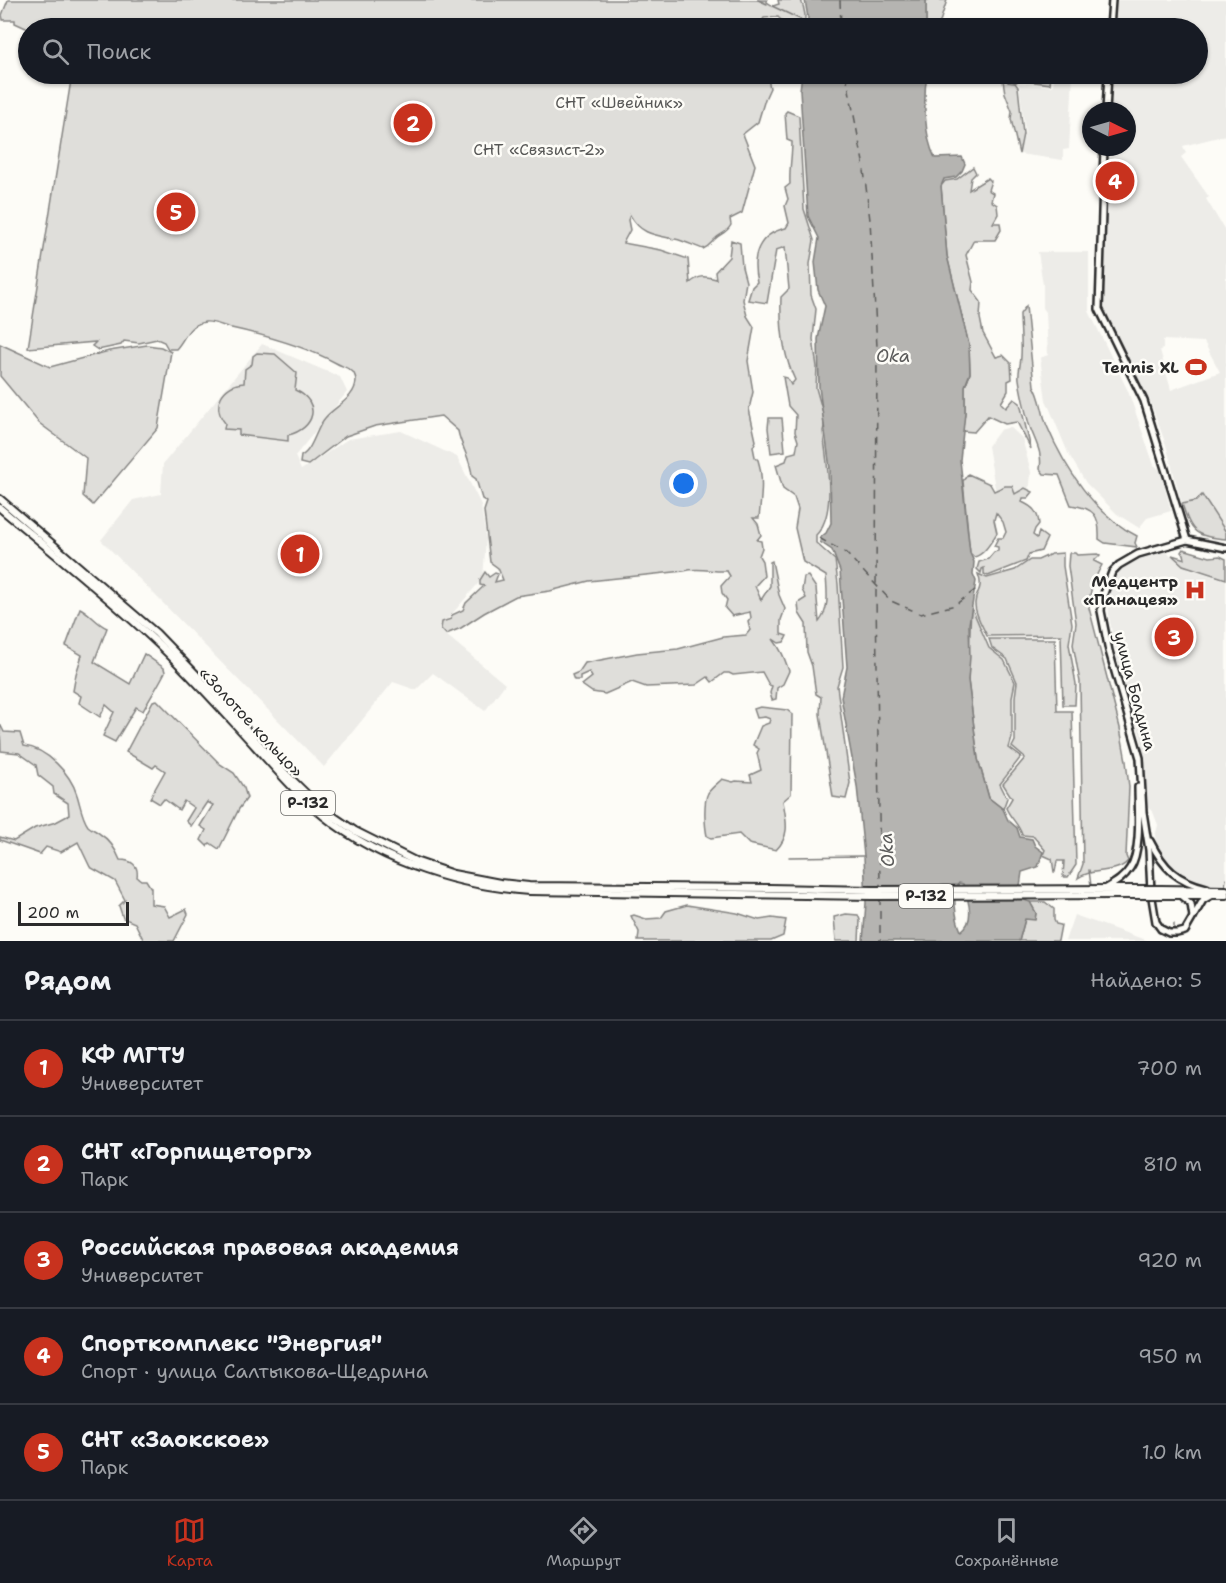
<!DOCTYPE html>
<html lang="ru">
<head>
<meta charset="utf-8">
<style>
	:root { --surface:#171b24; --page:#242831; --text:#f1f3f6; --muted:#9ea1a6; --line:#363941; --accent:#c8321e }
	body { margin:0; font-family:"Shantell Sans",sans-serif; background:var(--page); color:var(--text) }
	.compass { position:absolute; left:1082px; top:102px; width:54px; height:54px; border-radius:50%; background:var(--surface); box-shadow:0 2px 4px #0004; rotate:95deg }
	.scale { position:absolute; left:18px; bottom:15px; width:111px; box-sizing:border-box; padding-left:6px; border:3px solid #2b2b2b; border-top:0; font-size:16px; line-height:21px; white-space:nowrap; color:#2b2b2b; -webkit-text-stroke:4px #fdfcf7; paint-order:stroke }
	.you { position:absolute; left:684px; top:484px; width:21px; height:21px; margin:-15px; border:4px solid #fff; border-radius:50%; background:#1a73e8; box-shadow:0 0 0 9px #1a73e833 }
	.badge { display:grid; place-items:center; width:39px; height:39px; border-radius:50%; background:var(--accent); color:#fff; font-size:20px; font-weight:700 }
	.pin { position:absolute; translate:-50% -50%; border:3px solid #fff; box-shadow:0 2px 6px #0006 }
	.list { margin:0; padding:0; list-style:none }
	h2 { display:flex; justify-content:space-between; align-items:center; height:78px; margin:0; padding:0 24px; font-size:26px }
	h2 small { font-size:20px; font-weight:400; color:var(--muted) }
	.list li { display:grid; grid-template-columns:39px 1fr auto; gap:18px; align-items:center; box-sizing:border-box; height:96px; padding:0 24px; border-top:2px solid var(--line) }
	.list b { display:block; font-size:22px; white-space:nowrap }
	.list p { margin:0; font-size:20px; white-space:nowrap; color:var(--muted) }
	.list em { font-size:20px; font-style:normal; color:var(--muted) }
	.icon { flex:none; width:33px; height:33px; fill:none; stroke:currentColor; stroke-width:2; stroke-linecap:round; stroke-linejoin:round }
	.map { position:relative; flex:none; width:1226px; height:941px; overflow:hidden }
	.search { position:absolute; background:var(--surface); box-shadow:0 2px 4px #0004; left:18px; right:18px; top:18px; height:66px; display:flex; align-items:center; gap:15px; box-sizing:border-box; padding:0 21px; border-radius:33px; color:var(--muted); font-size:22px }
	.sheet { height:558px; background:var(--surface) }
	nav { display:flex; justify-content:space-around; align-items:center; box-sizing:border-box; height:84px; border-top:2px solid var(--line); background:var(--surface); font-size:16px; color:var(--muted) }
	nav a { display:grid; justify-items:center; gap:3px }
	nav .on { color:var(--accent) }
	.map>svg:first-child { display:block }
	.built { fill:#edece8; fill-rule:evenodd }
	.green { fill:#dfdeda; stroke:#858482; stroke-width:1.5 }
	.water { fill:#b5b4b1; stroke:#7e7d7b; stroke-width:1.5; fill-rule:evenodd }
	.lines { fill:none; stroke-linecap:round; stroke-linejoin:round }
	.stream { stroke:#7e7d7b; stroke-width:1.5 }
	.ferry { stroke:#5b5b5a; stroke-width:1.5; stroke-dasharray:8 6; stroke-linecap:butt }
	.secondary-casing { stroke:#2b2b2b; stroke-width:10 }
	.trunk-casing { stroke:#2b2b2b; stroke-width:10 }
	.secondary { stroke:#fdfcf7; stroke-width:5 }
	.trunk { stroke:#fdfcf7; stroke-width:6 }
	.trunk-bridge-casing { stroke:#2b2b2b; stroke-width:10; stroke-linecap:butt }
	.trunk-bridge { stroke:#fdfcf7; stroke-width:6 }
	.labels { text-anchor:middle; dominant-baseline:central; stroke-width:5; stroke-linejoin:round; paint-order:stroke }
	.shield { fill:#fdfcf7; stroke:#6a6a68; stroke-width:1.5 }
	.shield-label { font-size:15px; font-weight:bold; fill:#2b2b2b }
	.park-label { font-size:16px; fill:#585857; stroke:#fdfcf7 }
	.poi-label { font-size:16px; font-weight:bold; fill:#2b2b2b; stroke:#fdfcf7; text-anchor:end }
	.street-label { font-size:16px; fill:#2b2b2b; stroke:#fdfcf7 }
	.water-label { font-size:18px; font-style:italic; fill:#5b5b5a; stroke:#fdfcf7 }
</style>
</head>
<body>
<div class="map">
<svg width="1226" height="941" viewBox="0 0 1226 941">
	<rect width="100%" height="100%" fill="#fdfcf7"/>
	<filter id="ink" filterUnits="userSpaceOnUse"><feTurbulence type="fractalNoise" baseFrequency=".0167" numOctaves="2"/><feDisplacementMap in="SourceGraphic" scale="12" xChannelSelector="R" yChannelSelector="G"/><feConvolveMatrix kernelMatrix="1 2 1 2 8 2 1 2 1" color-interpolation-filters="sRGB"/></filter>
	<g filter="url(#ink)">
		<g class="built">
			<path d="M1115,0H1226V135L1183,146L1186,153L1181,157L1209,197L1206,199L1226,232V532L1202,495L1196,501L1182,504L1166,445L1149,398H1146L1101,308L1107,147H1127V111H1109L1110,74H1198V28H1113ZM1163,340L1204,342L1220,372L1171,390L1160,350L1163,349Z"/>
			<path d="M1055,74H1073L1069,149L1063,150V160L1019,154L1025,132L1019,84L1053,86Z"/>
			<path d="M1038,252H1089V311L1128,391L1154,465L1160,470L1171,511L1147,518L1139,528L1117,514L1086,483L1068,453L1046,400L1040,358L1048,355L1046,312L1043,308V285Z"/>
			<path d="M262,344L340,377L347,392L295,456L301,470L348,439L401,431L457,457L481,505L486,539L483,578L439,629L505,684L485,711L433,673L416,690L393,682L324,767L101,540L133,500L161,494L163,464Z"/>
			<path d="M1010,427L1022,438L1031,472L1030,485L1026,492L1020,496L1000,493L995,488L988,446L1000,430Z"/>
			<path d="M1165,551L1190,569L1226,580V885L1211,886L1191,880L1176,870L1159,851L1155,836L1158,825L1153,812L1147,806L1146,801L1145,760L1141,738L1118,662L1109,617L1108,594L1117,573L1137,559Z"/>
			<path d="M1074,915L1143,939L1148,941H1065Z"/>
		</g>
		<g class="green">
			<path d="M8,0H767V2L773,6L779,4L778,0H801C805,10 806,17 804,28H786L785,24L778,17L764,18L760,24L761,28H62L43,20L38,28L28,29L15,23V20H3L2,15Z"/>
			<path d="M926,0H947L938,28H926Z"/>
			<path d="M72,74H767L770,88L765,99L758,122L743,134L755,165L742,213L730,219L731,225C726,234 721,233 715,239C710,244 710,246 703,249C694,246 685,241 675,239C655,235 641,235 630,215L628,220L630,230L623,243L661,250L688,259L690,283C700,275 704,276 716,279L715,272L729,257L731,240L740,243L742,267L746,282L743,300L747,316L754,327L748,361L753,392L749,409L756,441L753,447L755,457L758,460C764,479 761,498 759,518H753L758,524L761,535L757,540L761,541L762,548L759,556L762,561L764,576L755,586L761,600L770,586V562L772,561L779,595L785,609L781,620V634L787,636L784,642L779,643L773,639C782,651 784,657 789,671L783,684L777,688L776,699L772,700L770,693L772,686L769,685L762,672L733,675L729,673H724L712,682L708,677L696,685L646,687L632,682L605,694L592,692L582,685L592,677L589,672L580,676V680H574L572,675L579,672L585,663L637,653L678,649L723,637L746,635L750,630L748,622L751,618L750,612L732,616L725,608L727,600L722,593L721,586L730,576L727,571C712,572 699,567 684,571L589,581L550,591L516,596L484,613L461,628L446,634L441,629L442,622L451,619L452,615L463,610L466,603L484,586L480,585V580L485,572L489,577L495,573L498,574L495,582L503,580L498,568L490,562L484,511L487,502L482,499L476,479L472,476C471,459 461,447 458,431L441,416L375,426L346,436L308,465L300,463L301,456C313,450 316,428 325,418C335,406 356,398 356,380C356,378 354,373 353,372C349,368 341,366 336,363C302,345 264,335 227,327C221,325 211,321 205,322C186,325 186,339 176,349H168L164,342L157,339L139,343L124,341L121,345L98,350L92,346L96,342L28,348Z"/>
			<path d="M1002,74H1008V82L1014,83L1015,74H1051L1050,84L1019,80L1015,83L1018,87L1023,134L1019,154L1011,119L1012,111L1005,93Z"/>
			<path d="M787,111L799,116L804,209L814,240L810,264L811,295L816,309L813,339L817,367L816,388L823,413L824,427L823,431C826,460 838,513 816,535V543L835,560L838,584L843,667L837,686L850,783L846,799L833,797L820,714L821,697L816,694L812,666L807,652L806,624L799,613L798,603L806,598L802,590L804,577L808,576L816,588L819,622C830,609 827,591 826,576L803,562L795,528L798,509L794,497L783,489L776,465L786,461L788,454L796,452L798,441L795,432L796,415L788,406L783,377L787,378L791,385L795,380C783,355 780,324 781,297L789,289L785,247L776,250L767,303L748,300L752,287L757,282C751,256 758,234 786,228L789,223L785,206L788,199L785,188L790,184C789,170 792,157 792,142L787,140L785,113Z"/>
			<path d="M973,167L976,173L971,178L969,190L988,178L991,181L988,190L993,193L991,201L997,205L998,214L993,223H1000L1001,230L995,240H974L966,255L973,282L972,290L981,302L980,318L983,333L996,357L1003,355L1011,363L1012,379L1008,381V391L1001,403L1006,408L1014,399L1020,403L1031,449L1017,422L1005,424L988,416L974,432L962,431L965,413V386L970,373L969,345L947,256L941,186L945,181L957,179Z"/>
			<path d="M1026,306L1034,386C1041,396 1042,414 1047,426C1064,467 1096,516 1137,536L1135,543L1137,547L1105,543L1099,539C1100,515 1094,508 1071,505L1059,475L1044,474L1040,469C1043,451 1034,440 1029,424C1025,410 1021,393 1019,379C1018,371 1021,364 1021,356C1022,342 1020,327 1020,314Z"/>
			<path d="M0,344L50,367L109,351L147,345L161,347L171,352L158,428L93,505L83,496L86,458L39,423L0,376Z"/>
			<path d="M257,353L275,354L297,373L295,390C322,402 315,429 288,435V441L239,435V430L224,429L225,423C211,406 222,384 244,383L245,369L252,364L253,356Z"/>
			<path d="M769,418H782L785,451L771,453L768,428Z"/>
			<path d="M968,474L990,484L994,491L1005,486H1012L1015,494L1025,488L1033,492L1028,498H1023L1022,502C1033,507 1038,512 1039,524L1035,529L1033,535L1037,538L1039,532L1047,538L1041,551L1029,554L1026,561L988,576L984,574V568L982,569L981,573L977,569L979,562L988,559L994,552L998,551V547L994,546L998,538H1003L1006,532L1003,522L996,513L994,520L997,533C991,542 984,555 974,557L970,553L963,481Z"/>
			<path d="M1202,495L1226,532V539C1195,536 1192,534 1182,504L1196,501Z"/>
			<path d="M1183,549L1210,557L1220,556L1226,559V579L1183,565L1172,555L1185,559L1184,554L1181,552Z"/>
			<path d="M1063,553V566L1072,624L1069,644L1076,684L1075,705H1063L1061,635L987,636C983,627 974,613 975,603C976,590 984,590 978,574L987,578L1015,570L1030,560H1038L1051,554Z"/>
			<path d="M1069,553H1075L1077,555L1098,554L1100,555L1094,561L1102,565C1094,579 1089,591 1089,608L1120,728L1126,761L1129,787L1126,856L1128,861C1116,875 1093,867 1078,878L1083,864L1080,682L1073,644L1076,623L1068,566Z"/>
			<path d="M971,606L989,648L1004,660L1015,682L1012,697V738L1009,748L1021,757L1000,784L1007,798L1003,809L989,798L978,759L968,680Z"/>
			<path d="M80,608C90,613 96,623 107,628L94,662L130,684L144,654L164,668L165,672C158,686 150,698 143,711L136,707L115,742L103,736L114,712L106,705L100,717L79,703L81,696L73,691L76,674L82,655L66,646Z"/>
			<path d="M989,639H1055L1057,711H1072L1076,865L1068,877H1063L1064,861H1057L1055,872H1054L1052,859L1043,855L1045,850L1033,836L1022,835C1019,824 1010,818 1006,808L1012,798L1003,784L1025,758L1012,747L1015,741V697L1017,682L1007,659L992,648Z"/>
			<path d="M157,700L220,764L234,773L244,788L247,798L239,809L219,849L210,843L207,846L201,840L206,830L200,826L213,805L207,802L191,826L186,821L194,808L184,801L179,810L164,799L160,804L150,798L165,771L156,765L153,768L126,752L153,701Z"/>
			<path d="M760,707L787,710L792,714L791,794L783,801C786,820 791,835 776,850L749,844L739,834L711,838L707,836C705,827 703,802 708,793C711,788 718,783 722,779L733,782L736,781L752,782L750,775L761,770L757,753L759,749L753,745L761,726L769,723L770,719L765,717L757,718L754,709Z"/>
			<path d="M0,724L4,732L20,733L24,746C46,748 71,774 77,795C80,804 82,818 88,826C91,829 97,831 100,834C110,840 116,850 120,860C131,860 139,865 137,877L141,880H146L151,888V904L164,906L170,917L186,909L188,914L174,941H144L135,923L123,918L119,906L125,900L115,881L90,867L78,842L61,852L46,847L40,854L0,840V837L14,841L35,828L56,822L69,815L68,803L54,794L53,787L38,775L36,765L19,753L1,751Z"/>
			<path d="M1030,902H1045L1054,909V920L1056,924L1061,925L1058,941H1019L1025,919H1035L1036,913Z"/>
			<path d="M687,905L737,913L759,920L772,918L786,920L783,936L771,941H638L639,932L631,916L634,915L646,919L661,918L666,911Z"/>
			<path d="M846,914L858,915L860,920L859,941H836L834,917Z"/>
		</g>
		<g class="water">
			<path d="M805,0H926V28H807L808,18Z"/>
			<path d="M802,74H927C923,98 924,136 935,158L962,157L965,164L962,171L956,177L944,179L941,186L947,256L969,345L970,373L965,386V413L960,460L970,553L974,562L973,574L976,581L969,624L970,657L968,680L978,759L989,798L1003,809L1008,820L1017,828L1020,837L1032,839L1035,846L1043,852L1038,867L1022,872L1020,886L1024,900L1030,902L1036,913L1035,920L1025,919L1019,941H863L866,903L864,856L857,786L841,697L847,667L840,571L832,550L820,542L821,537L826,533L831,523L830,469L819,387L818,339L825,306L818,290L815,262L819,238L808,216L800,90ZM959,883L963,884C968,899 976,921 961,931C956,920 951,893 959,883Z"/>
		</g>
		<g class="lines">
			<g class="stream">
				<path d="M758,0L767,4"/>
				<path d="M772,6L808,23"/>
				<path d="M1162,856L1170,867"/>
				<path d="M789,857L864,856"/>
				<path d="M1089,870L1091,886"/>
				<path d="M1225,886L1226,879"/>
				<path d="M1174,924V929"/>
			</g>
			<g class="ferry">
				<path d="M840,0L841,28"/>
				<path d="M846,74L863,162L870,220L877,347L876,595L880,886"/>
				<path d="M819,538L846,553L891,601L921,614L955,605L979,587"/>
				<path d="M880,897V941"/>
			</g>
			<defs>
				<g id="secondary">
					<path d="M1110,28L1112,0"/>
					<path d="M1106,111L1108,74"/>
					<path d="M1104,147L1099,309L1144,401L1187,540"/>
					<path d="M1150,841C1164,869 1177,881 1207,888"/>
					<path d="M1105,889C1115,883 1124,878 1130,868C1142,851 1138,808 1138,787"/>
					<path d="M1180,895L1191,904L1193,917"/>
					<path d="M1212,895L1203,900L1185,931L1177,933H1169L1161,929L1156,922L1151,892L1149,850L1143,812L1140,758L1109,651L1101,611L1102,599L1112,572L1119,565L1138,554L1187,540L1226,548"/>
				</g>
				<g id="trunk">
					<path d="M0,499L156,633L215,694L283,771L321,808L355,831L415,861L453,874L500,883L529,886L770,888L872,890L1120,889"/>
					<path d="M0,508C51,551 104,593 152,638C189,672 222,710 256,747C274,767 292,788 312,806C371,859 451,885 529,891L872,896L1120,895"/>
					<path d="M1161,889L1226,890"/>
					<path d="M1161,895H1226"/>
				</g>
			</defs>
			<use href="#secondary" class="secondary-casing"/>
			<use href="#trunk" class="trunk-casing"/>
			<use href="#secondary" class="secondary"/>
			<use href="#trunk" class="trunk"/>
			<defs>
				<g id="trunk-bridge">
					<path d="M1120,889H1161"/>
					<path d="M1120,895H1161"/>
				</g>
			</defs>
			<use href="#trunk-bridge" class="trunk-bridge-casing"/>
			<use href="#trunk-bridge" class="trunk-bridge"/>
		</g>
	</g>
	<defs>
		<symbol id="stadium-bare" viewBox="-9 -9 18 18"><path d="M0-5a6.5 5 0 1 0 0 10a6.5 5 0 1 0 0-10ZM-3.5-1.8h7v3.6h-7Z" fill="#c8321e" stroke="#fdfcf7" stroke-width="2.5" paint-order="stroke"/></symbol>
		<symbol id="hospital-bare" viewBox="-9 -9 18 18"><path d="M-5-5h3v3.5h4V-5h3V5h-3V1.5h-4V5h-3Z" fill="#c8321e" stroke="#fdfcf7" stroke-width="2.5" paint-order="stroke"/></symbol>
	</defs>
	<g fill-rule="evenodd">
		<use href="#stadium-bare" x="1181" y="352" width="30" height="30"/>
		<use href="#hospital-bare" x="1180" y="575" width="30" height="30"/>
	</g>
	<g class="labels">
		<g class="shield">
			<rect x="281" y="791" width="54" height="24" rx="4.5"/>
			<rect x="899" y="884" width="54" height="24" rx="4.5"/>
		</g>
		<g class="shield-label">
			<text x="308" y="803">Р-132</text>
			<text x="926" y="896">Р-132</text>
		</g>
		<g class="park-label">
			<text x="619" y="102">СНТ «Швейник»</text>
			<text x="539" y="149">СНТ «Связист-2»</text>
		</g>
		<g class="poi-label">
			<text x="1179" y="367">Tennis XL</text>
			<text x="1178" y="581">Медцентр<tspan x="1178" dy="18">«Панацея»</tspan></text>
		</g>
		<g class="street-label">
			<text transform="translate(1135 691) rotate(75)">улица Болдина</text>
			<text transform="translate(251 722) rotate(47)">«Золотое кольцо»</text>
		</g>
		<g class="water-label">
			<text x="893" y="356">Oka</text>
			<text transform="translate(887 850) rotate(-94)">Oka</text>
		</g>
	</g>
</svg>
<svg class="compass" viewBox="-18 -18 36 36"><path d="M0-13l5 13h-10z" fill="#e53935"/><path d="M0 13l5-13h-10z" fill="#9ea1a6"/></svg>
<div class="scale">200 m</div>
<div class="you"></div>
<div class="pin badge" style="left:300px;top:554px">1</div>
<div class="pin badge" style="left:413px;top:123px">2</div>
<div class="pin badge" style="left:1174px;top:637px">3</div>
<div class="pin badge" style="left:1115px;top:181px">4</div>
<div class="pin badge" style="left:176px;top:212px">5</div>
<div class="search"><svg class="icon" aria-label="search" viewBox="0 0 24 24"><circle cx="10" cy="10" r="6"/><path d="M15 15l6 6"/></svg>Поиск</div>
</div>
<section class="sheet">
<h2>Рядом<small>Найдено: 5</small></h2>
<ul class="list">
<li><span class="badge">1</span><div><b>КФ МГТУ</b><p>Университет</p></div><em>700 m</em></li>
<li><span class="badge">2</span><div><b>СНТ «Горпищеторг»</b><p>Парк</p></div><em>810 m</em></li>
<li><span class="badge">3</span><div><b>Российская правовая академия</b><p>Университет</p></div><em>920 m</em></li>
<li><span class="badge">4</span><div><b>Спорткомплекс &quot;Энергия&quot;</b><p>Спорт · улица Салтыкова-Щедрина</p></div><em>950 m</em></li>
<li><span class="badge">5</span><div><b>СНТ «Заокское»</b><p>Парк</p></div><em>1.0 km</em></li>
</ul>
</section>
<nav>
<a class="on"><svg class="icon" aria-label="map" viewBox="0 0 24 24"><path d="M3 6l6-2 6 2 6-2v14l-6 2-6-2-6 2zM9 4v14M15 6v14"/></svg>Карта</a>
<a><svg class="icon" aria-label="directions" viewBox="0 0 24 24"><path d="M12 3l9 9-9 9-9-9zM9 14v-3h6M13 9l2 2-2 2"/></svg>Маршрут</a>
<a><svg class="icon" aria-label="saved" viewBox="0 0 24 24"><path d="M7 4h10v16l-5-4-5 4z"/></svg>Сохранённые</a>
</nav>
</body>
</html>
